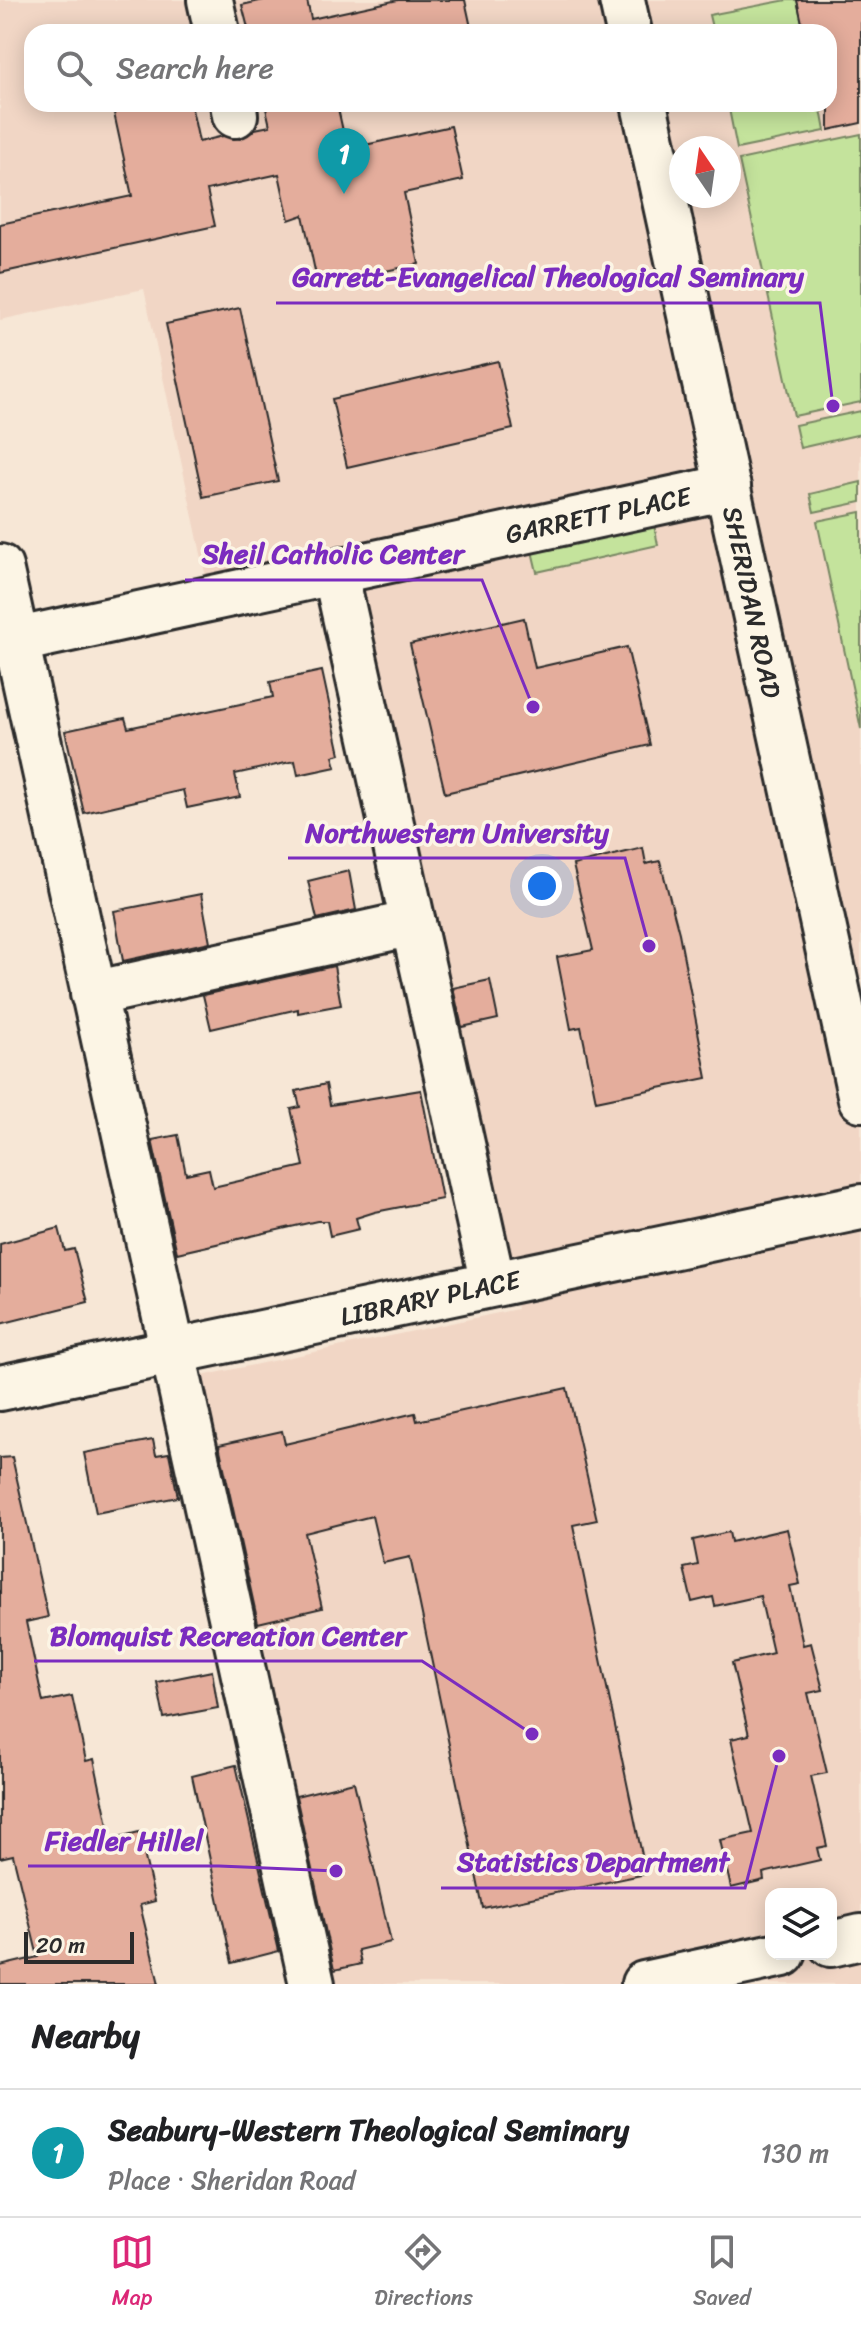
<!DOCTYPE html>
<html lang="en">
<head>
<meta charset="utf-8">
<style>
	:root { --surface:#fff; --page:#f6f6f6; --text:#202124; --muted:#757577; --line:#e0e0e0; --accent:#db2777 }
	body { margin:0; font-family:Sriracha,sans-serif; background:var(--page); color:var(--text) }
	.controls { position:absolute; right:24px; bottom:24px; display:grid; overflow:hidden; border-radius:16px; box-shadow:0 4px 20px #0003 }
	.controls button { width:72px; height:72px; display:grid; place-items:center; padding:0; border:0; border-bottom:2px solid var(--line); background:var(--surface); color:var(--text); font:40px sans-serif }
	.compass { position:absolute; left:669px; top:136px; width:72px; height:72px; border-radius:50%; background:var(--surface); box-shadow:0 4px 20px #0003; rotate:347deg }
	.scale { position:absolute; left:24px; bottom:20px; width:110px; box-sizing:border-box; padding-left:8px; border:4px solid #2b2b2b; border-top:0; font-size:22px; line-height:28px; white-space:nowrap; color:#2b2b2b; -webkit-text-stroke:6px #fcf5e5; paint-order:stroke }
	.you { position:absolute; left:542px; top:886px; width:28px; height:28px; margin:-20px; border:6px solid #fff; border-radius:50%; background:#1a73e8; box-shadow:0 0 0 12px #1a73e833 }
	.badge { display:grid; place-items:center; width:52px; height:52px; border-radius:50%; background:var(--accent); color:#fff; font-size:26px; font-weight:700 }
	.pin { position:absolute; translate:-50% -66px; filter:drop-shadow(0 2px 4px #0008) }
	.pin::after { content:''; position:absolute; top:42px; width:28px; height:24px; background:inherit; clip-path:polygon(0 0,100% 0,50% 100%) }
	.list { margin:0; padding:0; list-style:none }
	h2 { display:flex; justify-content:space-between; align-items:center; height:104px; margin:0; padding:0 32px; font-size:34px }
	h2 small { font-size:26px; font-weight:400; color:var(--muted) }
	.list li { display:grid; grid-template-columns:52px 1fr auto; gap:24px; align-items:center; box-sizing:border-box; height:128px; padding:0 32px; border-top:2px solid var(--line) }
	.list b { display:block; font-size:30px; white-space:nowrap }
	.list p { margin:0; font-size:26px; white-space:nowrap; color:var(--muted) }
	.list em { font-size:26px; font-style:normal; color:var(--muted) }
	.icon { flex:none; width:44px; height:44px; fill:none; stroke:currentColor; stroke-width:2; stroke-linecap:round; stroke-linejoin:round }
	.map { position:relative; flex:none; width:861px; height:1984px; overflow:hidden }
	.search { position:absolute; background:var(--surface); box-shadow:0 4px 20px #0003; left:24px; right:24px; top:24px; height:88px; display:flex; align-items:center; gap:20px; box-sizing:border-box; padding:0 28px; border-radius:24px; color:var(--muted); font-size:30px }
	.sheet { height:232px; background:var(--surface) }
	nav { display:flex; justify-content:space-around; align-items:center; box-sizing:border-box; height:112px; border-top:2px solid var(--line); background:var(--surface); font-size:22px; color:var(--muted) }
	nav a { display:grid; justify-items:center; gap:4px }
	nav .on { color:var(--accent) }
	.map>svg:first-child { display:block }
	.built { fill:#f1d6c5; fill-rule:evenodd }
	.green { fill:#c4e39c; stroke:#788764; stroke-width:2 }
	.building { fill:#e4ad9c; stroke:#2b2b2b; stroke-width:2 }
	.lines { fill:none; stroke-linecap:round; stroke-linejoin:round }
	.minor-casing { stroke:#2b2b2b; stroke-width:50 }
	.major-casing { stroke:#2b2b2b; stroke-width:50 }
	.minor { stroke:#fcf5e5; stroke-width:44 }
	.major { stroke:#fcf5e5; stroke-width:44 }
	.labels { text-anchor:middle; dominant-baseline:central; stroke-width:7; stroke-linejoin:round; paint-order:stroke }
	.street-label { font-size:26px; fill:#2b2b2b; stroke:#fcf5e5 }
	.leader { fill:none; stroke:#7b2cbf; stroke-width:3 }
	.callout-dot { fill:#7b2cbf; stroke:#fcf5e5; stroke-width:3 }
	.callout-label { font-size:28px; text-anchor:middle; font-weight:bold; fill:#7b2cbf; stroke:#fcf5e5; stroke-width:7; stroke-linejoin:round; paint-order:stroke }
</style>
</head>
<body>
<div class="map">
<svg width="861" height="1984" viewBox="0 0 861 1984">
	<rect width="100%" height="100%" fill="#f7e7d6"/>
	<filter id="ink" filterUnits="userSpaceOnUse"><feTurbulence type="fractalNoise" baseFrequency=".0125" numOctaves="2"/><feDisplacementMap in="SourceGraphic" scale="16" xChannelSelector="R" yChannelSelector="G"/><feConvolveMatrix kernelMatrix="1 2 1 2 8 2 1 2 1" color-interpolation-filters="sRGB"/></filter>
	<g filter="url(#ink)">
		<path class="built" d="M0,0H861V1984H314L178,1381L517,1309L349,552L207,582L144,289L0,320ZM32,32H829V104H32ZM681,148H729V196H681ZM771,1894H831V1954H771Z"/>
		<g class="green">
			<path d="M787,0H797L804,32H713L709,15Z"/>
			<path d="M728,104H820L825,131L737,149Z"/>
			<path d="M861,134V402L794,416L739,160Z"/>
			<path d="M861,411V434L800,448L795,425Z"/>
			<path d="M861,482V502L814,512L810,494Z"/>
			<path d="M861,512V729L817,521Z"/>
			<path d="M654,525L658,545L537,572L532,551Z"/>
		</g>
		<g class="building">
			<path d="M264,0H307L311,19L398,0H465L472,32H249L242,5Z"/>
			<path d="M797,0H861V123L829,130V32H804Z"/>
			<path d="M112,104H191L199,142L223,136L240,139L255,129L270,126L265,104H337L347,149L451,126L463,180L404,193L419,264L318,285L303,215L289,220L279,174L207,190L215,226L0,273V224L132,196Z"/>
			<path d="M240,308L278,481L203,497L166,324Z"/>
			<path d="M498,361L513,429L347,467L332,399Z"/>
			<path d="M524,618L535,668L627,647L650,745L445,793L410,644Z"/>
			<path d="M322,671L340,754L333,756L336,767L298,775L295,761L235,774L240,797L187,808L183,790L84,813L65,731L125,718L128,728L273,697L270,682Z"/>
			<path d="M643,848L646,864L660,861L679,933L707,1078L596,1101L581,1027L571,1029L557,957L593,950L573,865Z"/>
			<path d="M349,871L356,910L317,919L308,881Z"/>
			<path d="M201,894L210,942L123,961L114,911Z"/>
			<path d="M334,966L341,1005L298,1013V1009L211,1029L203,995Z"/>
			<path d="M490,980L498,1019L462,1027L453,988Z"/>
			<path d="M326,1084L330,1105L421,1090L442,1199L375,1212L356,1218L359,1229L330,1236L327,1221H317L177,1253L152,1140L178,1135L186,1174L209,1169L213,1187L304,1166L291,1109L300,1107L296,1091Z"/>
			<path d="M59,1228L65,1251L74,1249L88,1302L0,1324V1244Z"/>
			<path d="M567,1388L597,1520L573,1525L646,1874L483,1908L410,1557L383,1563L372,1516L305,1533L322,1608L258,1623L219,1445L282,1431L285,1444L415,1413L417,1421Z"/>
			<path d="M153,1440L156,1455L169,1453L178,1497L96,1513L84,1453Z"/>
			<path d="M12,1457L48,1617L26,1622L43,1702L72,1696L86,1761L94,1759L111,1839L139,1832L155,1901L140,1905L159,1984H0V1966L38,1957L13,1855L0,1858V1458Z"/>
			<path d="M787,1529L800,1584L790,1586L803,1645L811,1643L823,1690L808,1693L827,1773L811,1776L827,1846L817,1848L820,1860L763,1873L764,1880L731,1888L720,1840L753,1833L731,1739L749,1735L732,1663L773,1653L760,1596L715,1606L713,1597L692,1602L684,1568L698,1565L693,1540L729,1532L731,1542Z"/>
			<path d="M212,1671L218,1708L164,1718L157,1682Z"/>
			<path d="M236,1765L279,1951L232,1963L192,1776Z"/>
			<path d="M354,1782L391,1942L358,1950L361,1964L334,1970L296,1796Z"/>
		</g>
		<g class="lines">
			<defs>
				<g id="minor">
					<path d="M210,0L217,32"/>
					<path d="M233,104L235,115"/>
					<path d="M0,567L312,1984"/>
					<path d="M335,571L493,1284"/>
					<path d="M0,644L728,487"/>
					<path d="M93,994L413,923"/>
					<path d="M0,1388L861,1207"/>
					<path d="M831,1944L861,1937"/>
					<path d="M644,1984L783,1954"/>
				</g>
				<g id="major">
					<path d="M622,0L629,32"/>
					<path d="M644,104L861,1099"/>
				</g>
			</defs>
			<use href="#minor" class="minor-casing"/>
			<use href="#major" class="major-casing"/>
			<use href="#minor" class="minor"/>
			<use href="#major" class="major"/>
		</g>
	</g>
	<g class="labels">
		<g class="street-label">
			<text transform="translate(598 515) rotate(-12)">GARRETT PLACE</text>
			<text transform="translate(752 602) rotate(78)">SHERIDAN ROAD</text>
			<text transform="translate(430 1298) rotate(-12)">LIBRARY PLACE</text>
		</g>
	</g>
	<path class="leader" d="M833 406L820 303H276M533 707L482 580H185M649 946L625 858H288M532 1734L422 1661H34M336 1871L219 1866H28M779 1756L745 1888H441"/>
	<g class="callout-dot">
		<circle cx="833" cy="406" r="8"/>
		<circle cx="533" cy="707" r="8"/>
		<circle cx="649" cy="946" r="8"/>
		<circle cx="532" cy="1734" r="8"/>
		<circle cx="336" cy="1871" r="8"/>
		<circle cx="779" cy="1756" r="8"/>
	</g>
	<g class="callout-label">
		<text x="548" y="286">Garrett-Evangelical Theological Seminary</text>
		<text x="333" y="563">Sheil Catholic Center</text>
		<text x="457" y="842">Northwestern University</text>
		<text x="228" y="1645">Blomquist Recreation Center</text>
		<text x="124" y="1850">Fiedler Hillel</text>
		<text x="593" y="1871">Statistics Department</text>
	</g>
</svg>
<div class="controls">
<button><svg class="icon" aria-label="layers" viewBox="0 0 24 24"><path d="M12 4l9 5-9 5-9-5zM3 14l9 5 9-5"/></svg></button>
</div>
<svg class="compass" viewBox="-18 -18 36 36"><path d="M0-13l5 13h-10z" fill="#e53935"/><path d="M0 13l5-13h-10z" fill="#757577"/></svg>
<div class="scale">20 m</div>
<div class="you"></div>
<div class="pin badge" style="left:344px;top:194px;background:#0f9aa8">1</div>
<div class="search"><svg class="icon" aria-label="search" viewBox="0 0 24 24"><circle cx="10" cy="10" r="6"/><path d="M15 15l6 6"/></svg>Search here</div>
</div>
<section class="sheet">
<h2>Nearby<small></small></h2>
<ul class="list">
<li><span class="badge" style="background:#0f9aa8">1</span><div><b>Seabury-Western Theological Seminary</b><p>Place · Sheridan Road</p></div><em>130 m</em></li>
</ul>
</section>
<nav>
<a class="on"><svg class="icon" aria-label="map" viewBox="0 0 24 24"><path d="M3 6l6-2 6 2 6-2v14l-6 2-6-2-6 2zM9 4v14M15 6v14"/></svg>Map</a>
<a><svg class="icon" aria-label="directions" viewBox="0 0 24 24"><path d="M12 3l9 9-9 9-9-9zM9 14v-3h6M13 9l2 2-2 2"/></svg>Directions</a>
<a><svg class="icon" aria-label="saved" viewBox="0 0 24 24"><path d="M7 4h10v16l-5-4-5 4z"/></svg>Saved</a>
</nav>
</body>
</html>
